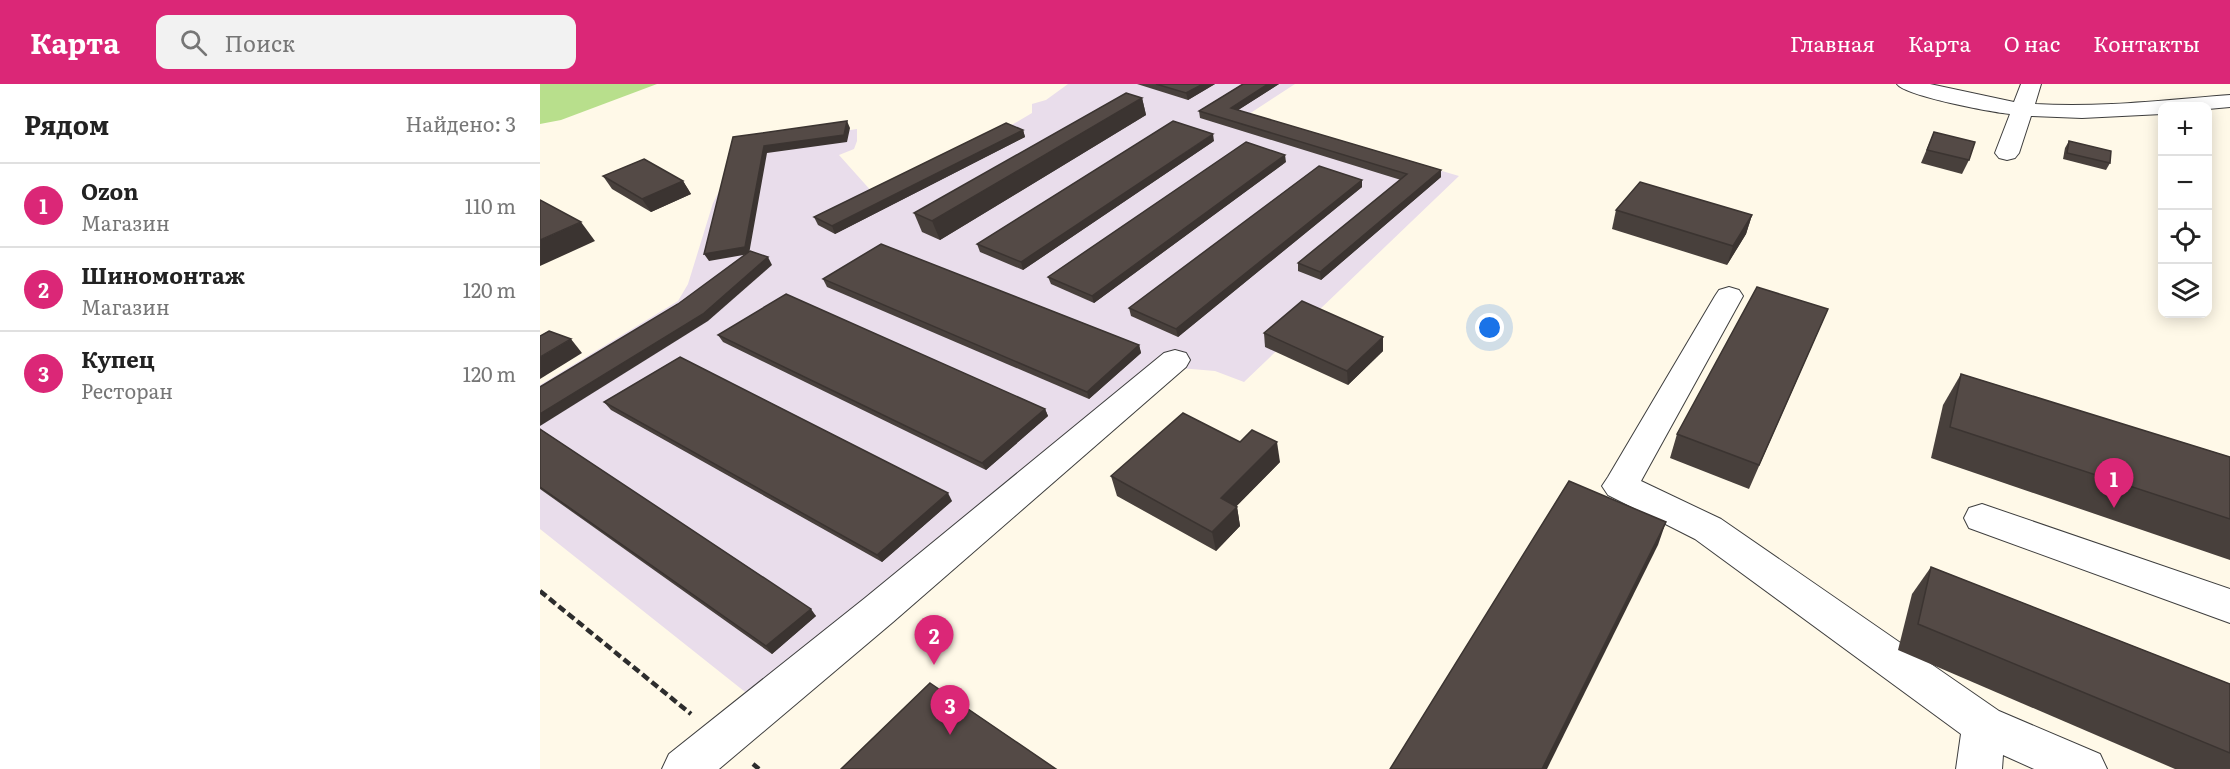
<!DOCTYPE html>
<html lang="ru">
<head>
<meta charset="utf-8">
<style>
	:root { --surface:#fff; --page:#f2f2f2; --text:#222; --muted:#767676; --line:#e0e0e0; --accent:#db2777 }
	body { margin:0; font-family:Literata,serif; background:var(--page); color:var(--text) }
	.controls { position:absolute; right:18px; top:18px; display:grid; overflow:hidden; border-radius:12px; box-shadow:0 3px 15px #0003 }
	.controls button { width:54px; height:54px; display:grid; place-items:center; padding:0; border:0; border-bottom:2px solid var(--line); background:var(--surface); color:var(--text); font:30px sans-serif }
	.you { position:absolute; left:950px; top:244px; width:21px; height:21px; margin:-15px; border:4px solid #fff; border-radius:50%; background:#1a73e8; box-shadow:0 0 0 9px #1a73e833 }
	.badge { display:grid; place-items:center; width:39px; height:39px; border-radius:50%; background:var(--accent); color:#fff; font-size:20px; font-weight:700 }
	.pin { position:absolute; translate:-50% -50px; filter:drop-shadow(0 2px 3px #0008) }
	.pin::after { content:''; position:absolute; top:32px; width:21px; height:18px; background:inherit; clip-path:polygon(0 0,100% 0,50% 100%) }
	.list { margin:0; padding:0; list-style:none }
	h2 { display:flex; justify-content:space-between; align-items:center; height:78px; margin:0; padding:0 24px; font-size:26px }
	h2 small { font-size:20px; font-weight:400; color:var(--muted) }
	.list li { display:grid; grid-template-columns:39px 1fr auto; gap:18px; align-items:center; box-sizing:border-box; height:84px; padding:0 24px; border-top:2px solid var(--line) }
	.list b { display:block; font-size:22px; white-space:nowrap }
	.list p { margin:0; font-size:20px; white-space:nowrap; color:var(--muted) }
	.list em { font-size:20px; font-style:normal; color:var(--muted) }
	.icon { flex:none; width:33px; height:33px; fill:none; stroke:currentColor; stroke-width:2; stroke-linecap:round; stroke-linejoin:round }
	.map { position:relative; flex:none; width:1690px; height:685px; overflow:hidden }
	header { display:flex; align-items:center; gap:36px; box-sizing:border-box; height:84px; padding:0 30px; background:var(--accent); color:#fff }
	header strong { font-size:28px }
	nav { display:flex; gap:33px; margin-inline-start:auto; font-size:21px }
	.search { width:420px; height:54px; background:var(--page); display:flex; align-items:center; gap:15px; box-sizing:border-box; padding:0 21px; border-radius:12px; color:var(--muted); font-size:22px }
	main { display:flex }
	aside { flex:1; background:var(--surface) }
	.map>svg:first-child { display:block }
	.industrial { fill:#e9ddeb }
	.forest { fill:#b8df8c }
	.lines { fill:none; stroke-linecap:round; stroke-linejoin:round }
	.minor-casing { stroke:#3e3e3e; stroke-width:2 }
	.path { stroke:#2d2d2d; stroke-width:4.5; stroke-dasharray:8 4; stroke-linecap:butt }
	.minor { fill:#fff; fill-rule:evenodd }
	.wall { fill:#48403c }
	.shaded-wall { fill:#3b3431 }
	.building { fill:#544a46; stroke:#3b3431; stroke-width:1.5 }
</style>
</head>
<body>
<header>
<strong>Карта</strong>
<div class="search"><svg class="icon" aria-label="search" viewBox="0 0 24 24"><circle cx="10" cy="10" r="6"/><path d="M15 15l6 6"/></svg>Поиск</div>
<nav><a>Главная</a><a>Карта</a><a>О нас</a><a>Контакты</a></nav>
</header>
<main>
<aside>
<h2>Рядом<small>Найдено: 3</small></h2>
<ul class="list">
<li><span class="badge">1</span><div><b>Ozon</b><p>Магазин</p></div><em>110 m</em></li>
<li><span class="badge">2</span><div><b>Шиномонтаж</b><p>Магазин</p></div><em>120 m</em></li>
<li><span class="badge">3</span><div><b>Купец</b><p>Ресторан</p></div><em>120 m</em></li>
</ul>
</aside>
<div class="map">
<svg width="1690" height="685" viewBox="0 0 1690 685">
	<rect width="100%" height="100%" fill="#fff9e8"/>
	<path class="industrial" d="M528,0H755L709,30L919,92L704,298L675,287L616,282L224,623L0,445V301L138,217L148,200L173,119L203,62L317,45V57L314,65L299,71L333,109L395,86L492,29V20L506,16Z"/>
	<path class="forest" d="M0,0H117L21,36L0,40Z"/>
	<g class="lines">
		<defs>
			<g id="minor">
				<path d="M1357,0H1390L1474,18L1481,0H1501L1495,20C1560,24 1625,16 1690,11V23L1668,25V22H1622V30L1542,34L1491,32L1479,69L1475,74L1467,76L1459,74L1455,69L1470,30C1451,28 1365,12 1357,0Z"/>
				<path d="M1189,203L1199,206L1203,212L1101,397L1181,435L1459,627L1560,670L1567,685H1494L1463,671L1462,685H1416L1421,650L1155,455L1068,411L1062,402L1068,393L1175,212L1179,206Z"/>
				<path d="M635,266L646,269L650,276L646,283L353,538L179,685H122L129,670L325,514L624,269Z"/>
				<path d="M1442,420L1690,505V539L1429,444L1424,434L1429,424Z"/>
			</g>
		</defs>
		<use href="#minor" class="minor-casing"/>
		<g class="path">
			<path d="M0,507L151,630"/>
			<path d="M213,680L219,685"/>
		</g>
		<use href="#minor" class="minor"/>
	</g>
	<g class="wall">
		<path d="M597,0H675L648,16Z"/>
		<path d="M703,0H739L698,26L901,93L781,196L758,187V179L861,96L660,34L659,27Z"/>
		<path d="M602,14L606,31L400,156L382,148L374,129Z"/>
		<path d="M483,46L485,53L295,150L278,141L274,133Z"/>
		<path d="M1394,48L1429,76L1422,90L1381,79Z"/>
		<path d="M674,57L483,186L440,168L437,160Z"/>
		<path d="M1529,57L1570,79L1566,86L1523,75L1525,64Z"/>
		<path d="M746,78L554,219L511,200L508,193Z"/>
		<path d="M63,92L143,97L151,110L111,128L72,105Z"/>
		<path d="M822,96V103L638,253L591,232L589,224Z"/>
		<path d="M1076,126L1212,131L1206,150L1187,181L1072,145Z"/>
		<path d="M283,195L599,261L601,269L549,315L287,203Z"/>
		<path d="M1288,225L1209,405L1130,374L1137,350Z"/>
		<path d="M724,249L843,267L808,301L725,263Z"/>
		<path d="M178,251L505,325L508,332L446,386L183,258Z"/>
		<path d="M1421,290L1690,373V476L1391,374L1403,321Z"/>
		<path d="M64,318L412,417L342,478L71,326Z"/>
		<path d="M0,345L276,532L232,570L0,405Z"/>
		<path d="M740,378L696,422L697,423L700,442L676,467L577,412L571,392Z"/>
		<path d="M1391,483L1690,600V685H1635L1358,566L1372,510Z"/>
	</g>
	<g class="shaded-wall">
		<path d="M663,0H675L648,16L646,9Z"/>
		<path d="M728,0H739L692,30L691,24Z"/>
		<path d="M602,14L606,31L400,156L392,137Z"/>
		<path d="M307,37L310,44L307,58L227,69L209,170L169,177L164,170L224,62Z"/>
		<path d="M483,46L485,53L295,150L292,142Z"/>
		<path d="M673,50L674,57L483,186L481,178Z"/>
		<path d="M745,71L746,78L554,219L552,212Z"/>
		<path d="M901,86V93L781,196L780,188Z"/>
		<path d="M822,96V103L638,253L636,245Z"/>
		<path d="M143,97L151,110L111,128L102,115Z"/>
		<path d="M1212,131L1206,150L1187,181L1193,162Z"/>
		<path d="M41,138L55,157L0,182V156Z"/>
		<path d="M228,173L232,181L168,237L0,342V330Z"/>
		<path d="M843,253V267L808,301L807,287Z"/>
		<path d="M31,255L42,269L0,295V273Z"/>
		<path d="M599,261L601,269L549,315L547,308Z"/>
		<path d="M505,325L508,332L446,386L442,379Z"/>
		<path d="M737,358L740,378L685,434L681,414Z"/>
		<path d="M408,409L412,417L342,478L337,471Z"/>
		<path d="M697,423L700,442L676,467L672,448Z"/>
		<path d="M1126,438L1118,461L1007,685H1002Z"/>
		<path d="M271,525L276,532L232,570L226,562Z"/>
	</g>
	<g class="building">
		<path d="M616,0H663L646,9Z"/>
		<path d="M703,0H728L691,24L901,86L780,188L758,179L867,90L659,27Z"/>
		<path d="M586,9L602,14L392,137L374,129Z"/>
		<path d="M307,37L304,51L224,62L205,163L164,170L193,53Z"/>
		<path d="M633,37L673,50L481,178L437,160Z"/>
		<path d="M466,39L483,46L292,142L274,133Z"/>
		<path d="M1394,48L1435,58L1429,76L1387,66Z"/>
		<path d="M1529,57L1571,67L1570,79L1527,69Z"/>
		<path d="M706,58L745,71L552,212L508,193Z"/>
		<path d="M104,75L143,97L102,115L63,92Z"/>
		<path d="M779,82L822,96L636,245L589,224Z"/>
		<path d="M1100,98L1212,131L1193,162L1076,126Z"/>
		<path d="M0,116L41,138L0,156Z"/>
		<path d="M341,160L599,261L547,308L283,195Z"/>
		<path d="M210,167L228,173L163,230L0,330V303L138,220Z"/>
		<path d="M1217,203L1288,225L1219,381L1137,350Z"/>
		<path d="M246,210L505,325L442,379L178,251Z"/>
		<path d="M762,217L843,253L807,287L724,249Z"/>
		<path d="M9,247L31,255L0,273V252Z"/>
		<path d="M140,273L408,409L337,471L64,318Z"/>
		<path d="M1421,290L1690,373V435L1410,343Z"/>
		<path d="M643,329L700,358L712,346L737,358L681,414L697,423L672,448L571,392Z"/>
		<path d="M0,345L271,525L226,562L0,403Z"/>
		<path d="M1029,397L1126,438L1002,685H850Z"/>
		<path d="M1391,483L1690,600V669L1378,540Z"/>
		<path d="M390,599L516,685H301Z"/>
	</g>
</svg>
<div class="controls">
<button>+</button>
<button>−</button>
<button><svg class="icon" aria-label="locate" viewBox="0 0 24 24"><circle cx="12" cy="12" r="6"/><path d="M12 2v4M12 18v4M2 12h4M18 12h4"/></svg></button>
<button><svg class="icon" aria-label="layers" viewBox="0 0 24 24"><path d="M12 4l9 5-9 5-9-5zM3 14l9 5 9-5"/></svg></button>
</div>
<div class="you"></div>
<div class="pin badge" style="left:1574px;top:424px">1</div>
<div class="pin badge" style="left:394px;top:581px">2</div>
<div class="pin badge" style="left:410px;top:651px">3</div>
</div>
</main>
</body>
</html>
